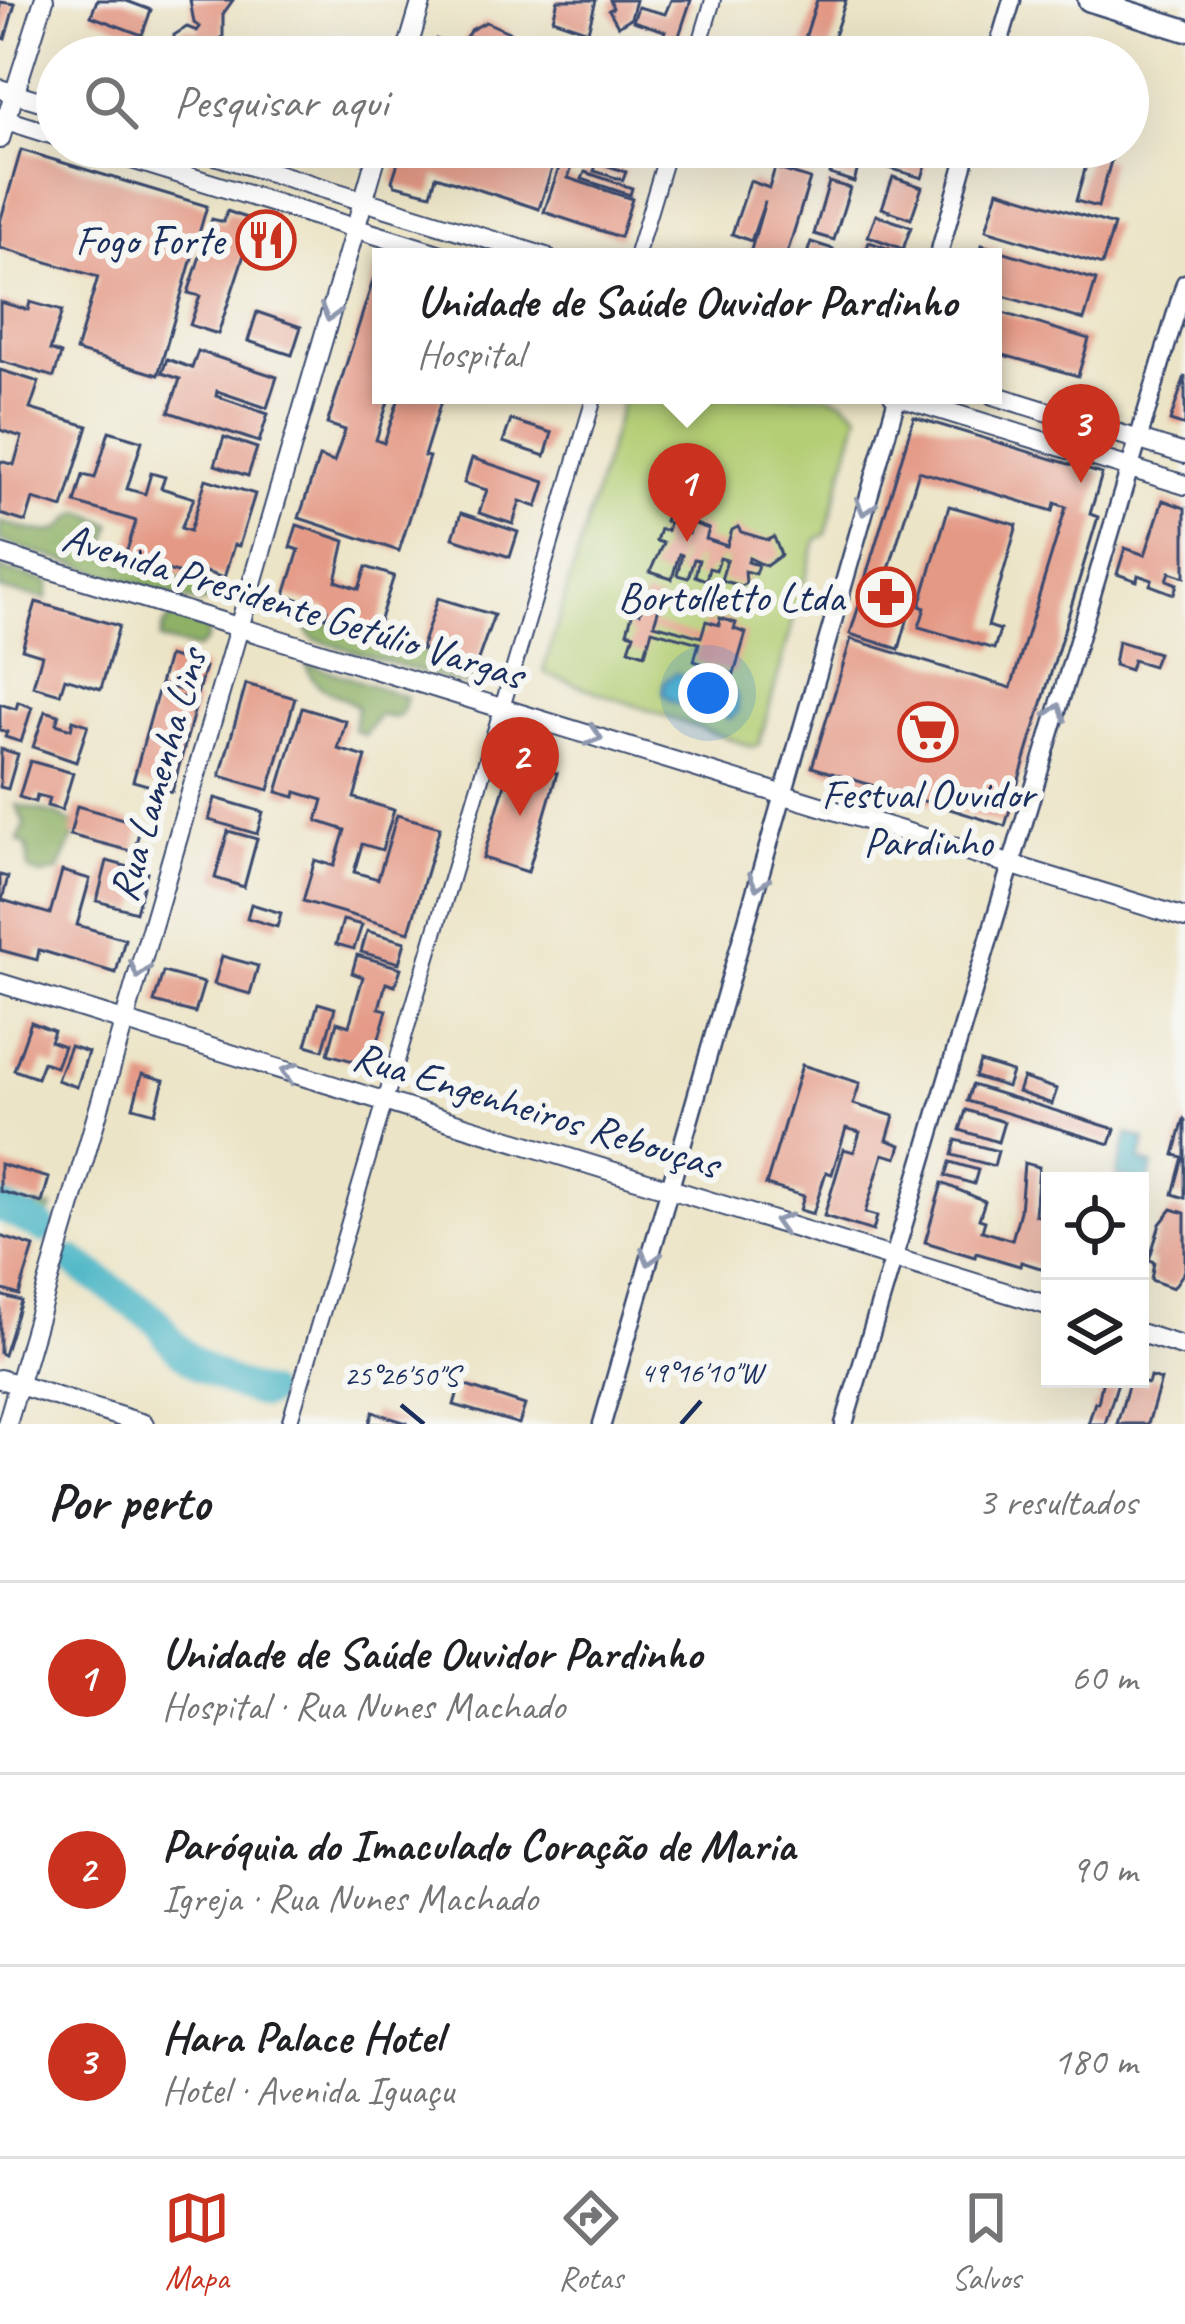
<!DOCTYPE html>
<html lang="pt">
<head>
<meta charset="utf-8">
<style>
	:root { --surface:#fff; --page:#f6f6f6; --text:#202124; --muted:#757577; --line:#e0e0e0; --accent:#c8321e }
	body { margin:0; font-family:Caveat,sans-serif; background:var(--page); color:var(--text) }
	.controls { position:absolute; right:36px; bottom:36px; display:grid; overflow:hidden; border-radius:0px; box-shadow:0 12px 48px #0002 }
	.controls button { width:108px; height:108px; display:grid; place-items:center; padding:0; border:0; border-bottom:3px solid var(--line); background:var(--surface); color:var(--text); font:60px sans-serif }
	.you { position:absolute; left:708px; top:693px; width:42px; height:42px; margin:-30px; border:9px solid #fff; border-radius:50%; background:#1a73e8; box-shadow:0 0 0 18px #1a73e833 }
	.badge { display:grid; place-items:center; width:78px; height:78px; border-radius:50%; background:var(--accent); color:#fff; font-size:39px; font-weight:700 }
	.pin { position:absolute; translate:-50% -99px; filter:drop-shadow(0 3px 6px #0008) }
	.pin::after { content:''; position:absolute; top:63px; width:42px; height:36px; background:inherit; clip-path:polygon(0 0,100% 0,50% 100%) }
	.popup { position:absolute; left:372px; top:248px; width:630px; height:156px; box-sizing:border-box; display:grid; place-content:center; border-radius:0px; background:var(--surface); filter:drop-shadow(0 3px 9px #0005); font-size:39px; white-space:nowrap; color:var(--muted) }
	.popup b { font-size:45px; color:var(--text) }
	.popup::after { content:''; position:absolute; left:50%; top:100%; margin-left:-24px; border:24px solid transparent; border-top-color:var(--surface) }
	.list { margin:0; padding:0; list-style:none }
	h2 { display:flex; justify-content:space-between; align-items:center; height:156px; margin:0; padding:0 48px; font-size:51px }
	h2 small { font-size:39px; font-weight:400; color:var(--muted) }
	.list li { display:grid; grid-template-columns:78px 1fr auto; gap:36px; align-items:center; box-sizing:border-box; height:192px; padding:0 48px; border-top:3px solid var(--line) }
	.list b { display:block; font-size:45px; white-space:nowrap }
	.list p { margin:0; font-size:39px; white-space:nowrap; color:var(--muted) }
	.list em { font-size:39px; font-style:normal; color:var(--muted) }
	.icon { flex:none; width:66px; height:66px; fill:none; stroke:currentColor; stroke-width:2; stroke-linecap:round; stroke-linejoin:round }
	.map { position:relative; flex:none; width:1185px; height:1424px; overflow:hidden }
	.search { position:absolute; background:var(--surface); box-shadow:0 12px 48px #0002; left:36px; right:36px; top:36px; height:132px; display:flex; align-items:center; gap:30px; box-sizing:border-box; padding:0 42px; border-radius:66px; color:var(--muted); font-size:45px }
	.sheet { height:732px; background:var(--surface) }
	nav { display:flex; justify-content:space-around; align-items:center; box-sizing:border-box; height:168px; border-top:3px solid var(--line); background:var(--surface); font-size:33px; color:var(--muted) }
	nav a { display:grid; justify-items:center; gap:6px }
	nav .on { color:var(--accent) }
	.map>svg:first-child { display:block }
	.green { fill:#b4ce74; stroke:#687e69; stroke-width:3 }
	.forest { fill:#8fb166; stroke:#557062; stroke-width:3 }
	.water { fill:#49b5c5; stroke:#327292; stroke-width:3 }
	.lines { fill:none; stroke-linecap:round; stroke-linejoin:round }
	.river { stroke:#49b5c5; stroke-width:30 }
	.building { fill:#e49985 }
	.minor-casing { stroke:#3a4a6e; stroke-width:18 }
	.tertiary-casing { stroke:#3a4a6e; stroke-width:21 }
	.secondary-casing { stroke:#3a4a6e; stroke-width:22 }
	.primary-casing { stroke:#3a4a6e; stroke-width:26 }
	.minor { stroke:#fff; stroke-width:14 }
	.tertiary { stroke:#fff; stroke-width:16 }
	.secondary { stroke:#fff; stroke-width:18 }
	.primary { stroke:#fff; stroke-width:21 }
	.oneway { stroke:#8d97ae }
	.ticks { fill:none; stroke:#1b2f5e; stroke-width:4.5 }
	.labels { text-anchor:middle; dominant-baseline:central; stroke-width:12; stroke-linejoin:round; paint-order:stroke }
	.poi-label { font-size:42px; fill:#1b2f5e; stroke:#f6f6f2; text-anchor:end }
	.street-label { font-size:42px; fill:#1b2f5e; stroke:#f6f6f2 }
	.ticks-label { font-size:30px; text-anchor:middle; fill:#1b2f5e; stroke:#f6f6f2; stroke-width:12; stroke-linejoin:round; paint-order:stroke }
</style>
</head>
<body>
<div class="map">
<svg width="1185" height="1424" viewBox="0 0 1185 1424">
	<rect width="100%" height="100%" fill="#f6f6f2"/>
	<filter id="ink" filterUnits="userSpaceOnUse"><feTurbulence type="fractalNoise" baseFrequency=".00833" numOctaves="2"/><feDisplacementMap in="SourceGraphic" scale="24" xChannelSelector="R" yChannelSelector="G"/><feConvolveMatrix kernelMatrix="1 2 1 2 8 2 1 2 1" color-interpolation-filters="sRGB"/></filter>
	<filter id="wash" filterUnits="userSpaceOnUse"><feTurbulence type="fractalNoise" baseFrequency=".004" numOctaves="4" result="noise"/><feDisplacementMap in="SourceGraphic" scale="48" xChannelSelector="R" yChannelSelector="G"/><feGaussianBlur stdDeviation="2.7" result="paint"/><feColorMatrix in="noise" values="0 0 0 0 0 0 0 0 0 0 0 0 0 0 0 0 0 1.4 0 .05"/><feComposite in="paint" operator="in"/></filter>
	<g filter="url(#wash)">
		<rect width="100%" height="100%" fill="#ece4c6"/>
		<path class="green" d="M624,395H826L843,400L859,414L826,534L816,540L759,744L753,747L546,674L544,669Z"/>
		<g class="forest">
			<path d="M82,512L112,524L104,552C136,574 181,571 211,594L209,601L198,603L0,541V522C15,525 45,537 59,529C70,523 69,516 82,512Z"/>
			<path d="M0,569L49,582L47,599L0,590Z"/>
			<path d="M171,617L205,626L209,629L206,641L197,649L160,640L163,627Z"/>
			<path d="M313,623L342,627L426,651C441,664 470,664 477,681L471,687L313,639L307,630Z"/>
			<path d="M306,663L406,697L401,714L395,718L379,715L364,735L354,730L357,707C337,690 313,694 306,663Z"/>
			<path d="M16,805L58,815L73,824V838L58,871L41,875L29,870L27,846L18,841L25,824Z"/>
			<path d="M0,1198L24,1211L34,1206L52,1208L38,1234L0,1220Z"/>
		</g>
		<g class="water">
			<path d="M676,673L696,683L719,681L736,693L738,711L730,719L699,703C682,704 675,708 663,693L664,682Z"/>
			<path d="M1128,1134L1146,1140L1140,1161L1153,1166L1148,1185L1116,1175Z"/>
		</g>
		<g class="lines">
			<g class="river">
				<path d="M0,1207L43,1228"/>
				<path d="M73,1261L154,1319C163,1326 164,1333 171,1341C193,1368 233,1385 265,1394"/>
			</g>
		</g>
		<g id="blocks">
			<g class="building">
				<path d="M97,0H124L151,10L142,35L91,16Z"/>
				<path d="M190,0H233L223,14V37L207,47L199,41L195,57H174V35L187,27L197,31L200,27L194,23Z"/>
				<path d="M558,0H596L588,31L553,19Z"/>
				<path d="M610,0H636L631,18L618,26L609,10L613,8Z"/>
				<path d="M671,0H691L677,42L663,38L665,31L633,21L638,7L665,14Z"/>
				<path d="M817,0H846L827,57H799Z"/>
				<path d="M0,2L15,4L5,39L0,37Z"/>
				<path d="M486,22L511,33L504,56L483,50L493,57H430L436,39L459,46L471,30Z"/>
				<path d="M626,34L662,41L666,46L663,57L620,53Z"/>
				<path d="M299,39L329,48L326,57H294Z"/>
				<path d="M403,147H534L556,156L539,209L436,176L431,194L395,185L392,181Z"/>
				<path d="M566,147H579L568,178L632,199L620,237L544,212Z"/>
				<path d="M591,147H622L632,150L627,165L589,153Z"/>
				<path d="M838,147H864L854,182L830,174Z"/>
				<path d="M881,147L928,159L922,178L876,164Z"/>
				<path d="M21,150L207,206L158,375L76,351L98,277L0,248V222Z"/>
				<path d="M1089,155L1111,161L1098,207L1076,201Z"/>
				<path d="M597,162L626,172L623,180L594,171Z"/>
				<path d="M775,168L810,179L786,257H749L765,201L751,241L732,234L750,181L769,188Z"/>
				<path d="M585,172L632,188L630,195L582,179Z"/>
				<path d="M893,177L922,187L911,219L882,208Z"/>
				<path d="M829,182L850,188L834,240L814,234Z"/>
				<path d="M998,190L1114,225L1102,265L986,230Z"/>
				<path d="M227,211L255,221L218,334L190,325L200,296L188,293L212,219L224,222Z"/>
				<path d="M876,215L911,227L903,249L868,236Z"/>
				<path d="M811,242L833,249L830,257H806Z"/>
				<path d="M869,242L910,256V257H864Z"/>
				<path d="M982,245L1096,280L1084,320L993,293V257H979Z"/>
				<path d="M380,259L381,395H390L376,440L384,443L400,395H443L424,456L429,457L399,551L299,518L319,457L334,462L345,430L327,424Z"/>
				<path d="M0,302L28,310L30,302L62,311L50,350L61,354L54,377L0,361Z"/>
				<path d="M993,310L1089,339L1078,376L993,352Z"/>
				<path d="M257,312L301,327L292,355L248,341Z"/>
				<path d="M198,351L277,377L267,408L217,391L216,396L268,414L259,442L169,412L180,379L162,373L167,359L192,368Z"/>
				<path d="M0,370L39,382L30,409L88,426L63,508L33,499L26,522L0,514V461L14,465L22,437L0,430Z"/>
				<path d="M1185,376V426L1170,421Z"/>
				<path d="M914,417L1102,474L1090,514L1098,517L1005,826L812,767L851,639L1011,688L1066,507L1055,503L1053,511L919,471L881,595L862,589Z"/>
				<path d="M511,420L552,433L545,456L503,442Z"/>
				<path d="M109,431L142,441L127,489L145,494L151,473L165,477L161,488L194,498L181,528L190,531L206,479L255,494L239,546L234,545L224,578L193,568L190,577L125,557L136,521L75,503L83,475L95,478Z"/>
				<path d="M224,437L257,448L248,476L215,465Z"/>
				<path d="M472,458L545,482L537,507L520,501L513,524L479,513L487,490L464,483Z"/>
				<path d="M665,497L693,506L685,533L689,534L692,523L709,529L706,539L727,546L732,530L738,527L741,532L768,540L774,537L781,555L766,566L749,558L748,562L758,565L755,574L745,571L746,583L741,586L721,580L727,560L720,558L716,570L709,568L706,580L695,576L699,560L694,559L688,578L677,575L682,555L679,554L672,579L650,572L663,543L656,541L660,529L667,531L669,523L665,521L668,511L661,509Z"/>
				<path d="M1163,500L1185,508V577L1170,572L1167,580L1177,584L1174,594L1150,585L1152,580L1138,575L1137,581L1117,574L1125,548L1145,555Z"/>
				<path d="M949,506L1017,525L988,626L1000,630L994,649L919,627L925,608L920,606Z"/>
				<path d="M461,513L518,532L510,557L453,538Z"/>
				<path d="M297,525L345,541L336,581L359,589L366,567L394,576L375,634L325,617L327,609L285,595L299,550L290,547Z"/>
				<path d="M645,596L661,601L654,624L701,637L706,621L719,625L720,618L736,623L734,629L746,633L734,674L694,661L699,643L652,630L645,654L629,649L634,634L627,632L633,611L640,613Z"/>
				<path d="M438,598L494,615L476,665L421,649Z"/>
				<path d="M861,599L909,614L899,649L850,634Z"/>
				<path d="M36,602L119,626L101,689L65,678L60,694L33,686L42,655L22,649Z"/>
				<path d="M1118,641L1158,653L1153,666L1133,660L1130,670L1114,665Z"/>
				<path d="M168,656L205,667L197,695L160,684Z"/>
				<path d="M246,684L295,698L269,790L220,776Z"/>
				<path d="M158,691L197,701L172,792L133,781Z"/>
				<path d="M18,702L32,707L21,742L5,737L7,732L0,730V704L16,709Z"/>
				<path d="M302,708L346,721L338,749L366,757L354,798L394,810L382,850L362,844L354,872L378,879L397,815L440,827L409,932L303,901L315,860L334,866L345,830L317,821L323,800L296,792L295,797L277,792Z"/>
				<path d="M45,711L59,715L56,724L71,729L73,720L88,725L76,762L33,747Z"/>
				<path d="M1,749L18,754L8,789L0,787Z"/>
				<path d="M512,760L557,773L528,872L483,858Z"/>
				<path d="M30,761L73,773L62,810L47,806L49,798L37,795L35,802L19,797Z"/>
				<path d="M215,798L263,812L257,834L209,820Z"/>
				<path d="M77,806L141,824L134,852L70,835Z"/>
				<path d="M228,831L257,839L244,887L215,878Z"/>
				<path d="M107,861L147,872L136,912L97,901Z"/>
				<path d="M62,871L90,879L77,925L125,939L116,973L39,950L37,960L0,950V875L8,877L2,900L50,914Z"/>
				<path d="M251,904L281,913L277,927L247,918Z"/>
				<path d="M343,920L362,925L354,949L336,944Z"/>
				<path d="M367,931L405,942L399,963L361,952Z"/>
				<path d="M357,955L401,968L395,986L386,983L379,1008L387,1010L371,1066L328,1054L337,1022L349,1026L363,977L352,973Z"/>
				<path d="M222,956L258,966L250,994L214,984Z"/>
				<path d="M163,972L204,983L195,1013L154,1002Z"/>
				<path d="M318,1003L335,1008L323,1050L306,1045Z"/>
				<path d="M31,1022L54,1031L50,1041L64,1046L56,1067L43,1062L37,1078L14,1070Z"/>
				<path d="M70,1046L88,1052L77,1087L57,1080Z"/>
				<path d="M980,1062L1012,1072L1007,1087L975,1077Z"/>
				<path d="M802,1065L860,1083L853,1104L894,1116L887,1140L901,1145L897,1158L883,1154L865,1213L877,1216L873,1231L824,1216L844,1149L854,1152L860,1132L846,1128L832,1174L826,1172L813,1214L800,1210L804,1196L766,1185Z"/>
				<path d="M142,1074L164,1080L155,1113L133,1107Z"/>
				<path d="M1023,1078L1057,1089L1052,1104L1018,1092Z"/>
				<path d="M972,1085L1115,1129L1110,1144L967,1101Z"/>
				<path d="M966,1110L1004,1122L998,1142L960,1130Z"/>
				<path d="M1184,1119L1185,1120V1198L1173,1194L1183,1157L1174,1155Z"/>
				<path d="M956,1140L998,1151L994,1166L952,1155Z"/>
				<path d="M950,1162L978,1170L974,1184L946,1176Z"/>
				<path d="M1024,1163L1039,1167L1035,1215L1050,1220V1248L1044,1269L1021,1262L1020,1266L976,1253L975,1257L925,1242L942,1183L985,1201L979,1219L985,1221L982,1231L1012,1240L1020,1211Z"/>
				<path d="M0,1164L49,1178L42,1203L0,1191Z"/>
				<path d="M1172,1209L1185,1213V1271L1173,1288L1151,1280L1154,1262L1149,1260L1160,1224Z"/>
				<path d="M0,1236L34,1247L19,1295L0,1289Z"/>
				<path d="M0,1295L21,1301L4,1355L0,1353Z"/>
				<path d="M1150,1377L1161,1380L1148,1424H1117L1130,1379L1148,1384Z"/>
				<path d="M1103,1379H1119L1105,1424H1088L1095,1402L1098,1403Z"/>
				<path d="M460,1384L525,1405L519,1424L454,1405Z"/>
				<path d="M373,1412L407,1423V1424H369Z"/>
			</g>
		</g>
	</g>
	<g filter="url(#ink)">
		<use href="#blocks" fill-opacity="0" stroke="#3a4a6e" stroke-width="3"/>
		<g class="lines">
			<defs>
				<g id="minor">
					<path d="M696,57L713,0"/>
					<path d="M636,257L669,147"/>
					<path d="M289,1424L595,395"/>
				</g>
				<g id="tertiary">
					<path d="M995,57L1012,0"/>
					<path d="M938,257L969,147"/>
					<path d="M602,1424L898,395"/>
					<path d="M844,1424L1185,283"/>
				</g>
				<g id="secondary">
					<path d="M405,57L422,0"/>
					<path d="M0,89L57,106"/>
					<path d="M0,118L57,136"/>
					<path d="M0,139L44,0"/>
					<path d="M93,147L448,257"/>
					<path d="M189,147L546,257"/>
					<path d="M893,395L1185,485"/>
					<path d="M993,395L1185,454"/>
					<path d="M0,554L1185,918"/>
					<path d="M0,983L1050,1306"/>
					<path d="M1140,1333L1185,1347"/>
					<path d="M0,1379L144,1424"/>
					<path d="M7,1424L379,147"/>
				</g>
				<path id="primary" d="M1089,0L1185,30"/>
			</defs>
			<use href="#minor" class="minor-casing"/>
			<use href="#tertiary" class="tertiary-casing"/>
			<use href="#secondary" class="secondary-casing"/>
			<use href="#primary" class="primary-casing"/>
			<use href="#minor" class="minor"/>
			<use href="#tertiary" class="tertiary"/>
			<use href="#secondary" class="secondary"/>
			<use href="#primary" class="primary"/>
		</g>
		<defs><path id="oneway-chevron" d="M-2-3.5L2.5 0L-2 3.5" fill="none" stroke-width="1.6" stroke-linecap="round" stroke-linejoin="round" transform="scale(3)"/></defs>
		<g class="oneway">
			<use href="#oneway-chevron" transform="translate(330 313) rotate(106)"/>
			<use href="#oneway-chevron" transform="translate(865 507) rotate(106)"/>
			<use href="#oneway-chevron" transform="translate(1057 712) rotate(-73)"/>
			<use href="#oneway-chevron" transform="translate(594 736) rotate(17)"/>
			<use href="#oneway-chevron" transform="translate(758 882) rotate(106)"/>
			<use href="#oneway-chevron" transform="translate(139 970) rotate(106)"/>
			<use href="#oneway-chevron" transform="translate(289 1072) rotate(-163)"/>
			<use href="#oneway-chevron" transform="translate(782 1223) rotate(-163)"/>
			<use href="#oneway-chevron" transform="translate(650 1257) rotate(106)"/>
		</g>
	</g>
	<path class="ticks" d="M401,1405L424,1424M681,1424L701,1401"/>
	<defs>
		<symbol id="restaurant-ring" viewBox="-11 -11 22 22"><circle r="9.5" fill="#f6f6f2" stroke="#c8321e" stroke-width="1.5"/><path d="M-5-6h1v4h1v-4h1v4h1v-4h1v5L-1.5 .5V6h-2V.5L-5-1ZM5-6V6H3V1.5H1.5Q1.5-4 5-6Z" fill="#c8321e"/></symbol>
		<symbol id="pharmacy-ring" viewBox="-11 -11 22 22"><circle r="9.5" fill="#f6f6f2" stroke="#c8321e" stroke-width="1.5"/><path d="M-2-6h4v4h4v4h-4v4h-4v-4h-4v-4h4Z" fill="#c8321e"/></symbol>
		<symbol id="supermarket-ring" viewBox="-11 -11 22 22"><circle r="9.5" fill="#f6f6f2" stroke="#c8321e" stroke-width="1.5"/><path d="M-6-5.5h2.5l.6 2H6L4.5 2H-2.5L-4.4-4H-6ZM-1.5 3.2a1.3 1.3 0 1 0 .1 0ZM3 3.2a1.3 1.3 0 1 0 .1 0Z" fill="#c8321e"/></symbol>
	</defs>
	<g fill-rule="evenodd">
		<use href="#restaurant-ring" x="233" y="207" width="66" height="66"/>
		<use href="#pharmacy-ring" x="853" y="564" width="66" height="66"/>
		<use href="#supermarket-ring" x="895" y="699" width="66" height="66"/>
	</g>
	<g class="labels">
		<g class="poi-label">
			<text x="224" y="240">Fogo Forte</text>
			<text x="844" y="597">Bortolletto Ltda</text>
			<text x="928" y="794" text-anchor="middle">Festval Ouvidor<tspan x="928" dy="48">Pardinho</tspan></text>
		</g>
		<g class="street-label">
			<text transform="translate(293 606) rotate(17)">Avenida Presidente Getúlio Vargas</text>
			<text transform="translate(158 775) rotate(-74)">Rua Lamenha Lins</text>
			<text transform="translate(536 1110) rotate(17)">Rua Engenheiros Rebouças</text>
		</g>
	</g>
	<g class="ticks-label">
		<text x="701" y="1382">49°16'10"W</text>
		<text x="401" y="1385">25°26'50"S</text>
	</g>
</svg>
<div class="controls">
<button><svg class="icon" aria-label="locate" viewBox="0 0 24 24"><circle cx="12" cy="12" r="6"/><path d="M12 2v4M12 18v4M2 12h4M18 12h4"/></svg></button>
<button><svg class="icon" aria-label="layers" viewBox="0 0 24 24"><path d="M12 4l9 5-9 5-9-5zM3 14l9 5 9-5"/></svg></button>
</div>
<div class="you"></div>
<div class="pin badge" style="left:687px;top:542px">1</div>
<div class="popup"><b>Unidade de Saúde Ouvidor Pardinho</b>Hospital</div>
<div class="pin badge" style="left:520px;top:816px">2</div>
<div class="pin badge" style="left:1081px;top:483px">3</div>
<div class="search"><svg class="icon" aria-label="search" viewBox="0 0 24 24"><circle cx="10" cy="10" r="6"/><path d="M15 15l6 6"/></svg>Pesquisar aqui</div>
</div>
<section class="sheet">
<h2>Por perto<small>3 resultados</small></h2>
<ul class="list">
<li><span class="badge">1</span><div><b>Unidade de Saúde Ouvidor Pardinho</b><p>Hospital · Rua Nunes Machado</p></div><em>60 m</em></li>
<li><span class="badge">2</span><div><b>Paróquia do Imaculado Coração de Maria</b><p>Igreja · Rua Nunes Machado</p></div><em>90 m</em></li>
<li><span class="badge">3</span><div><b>Hara Palace Hotel</b><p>Hotel · Avenida Iguaçu</p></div><em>180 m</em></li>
</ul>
</section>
<nav>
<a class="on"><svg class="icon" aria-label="map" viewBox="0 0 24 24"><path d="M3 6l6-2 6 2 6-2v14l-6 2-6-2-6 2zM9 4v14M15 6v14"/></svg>Mapa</a>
<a><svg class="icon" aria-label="directions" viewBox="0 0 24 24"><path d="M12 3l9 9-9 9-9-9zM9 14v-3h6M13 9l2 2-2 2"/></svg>Rotas</a>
<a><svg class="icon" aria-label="saved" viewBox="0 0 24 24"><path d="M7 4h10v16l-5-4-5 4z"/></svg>Salvos</a>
</nav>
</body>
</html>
